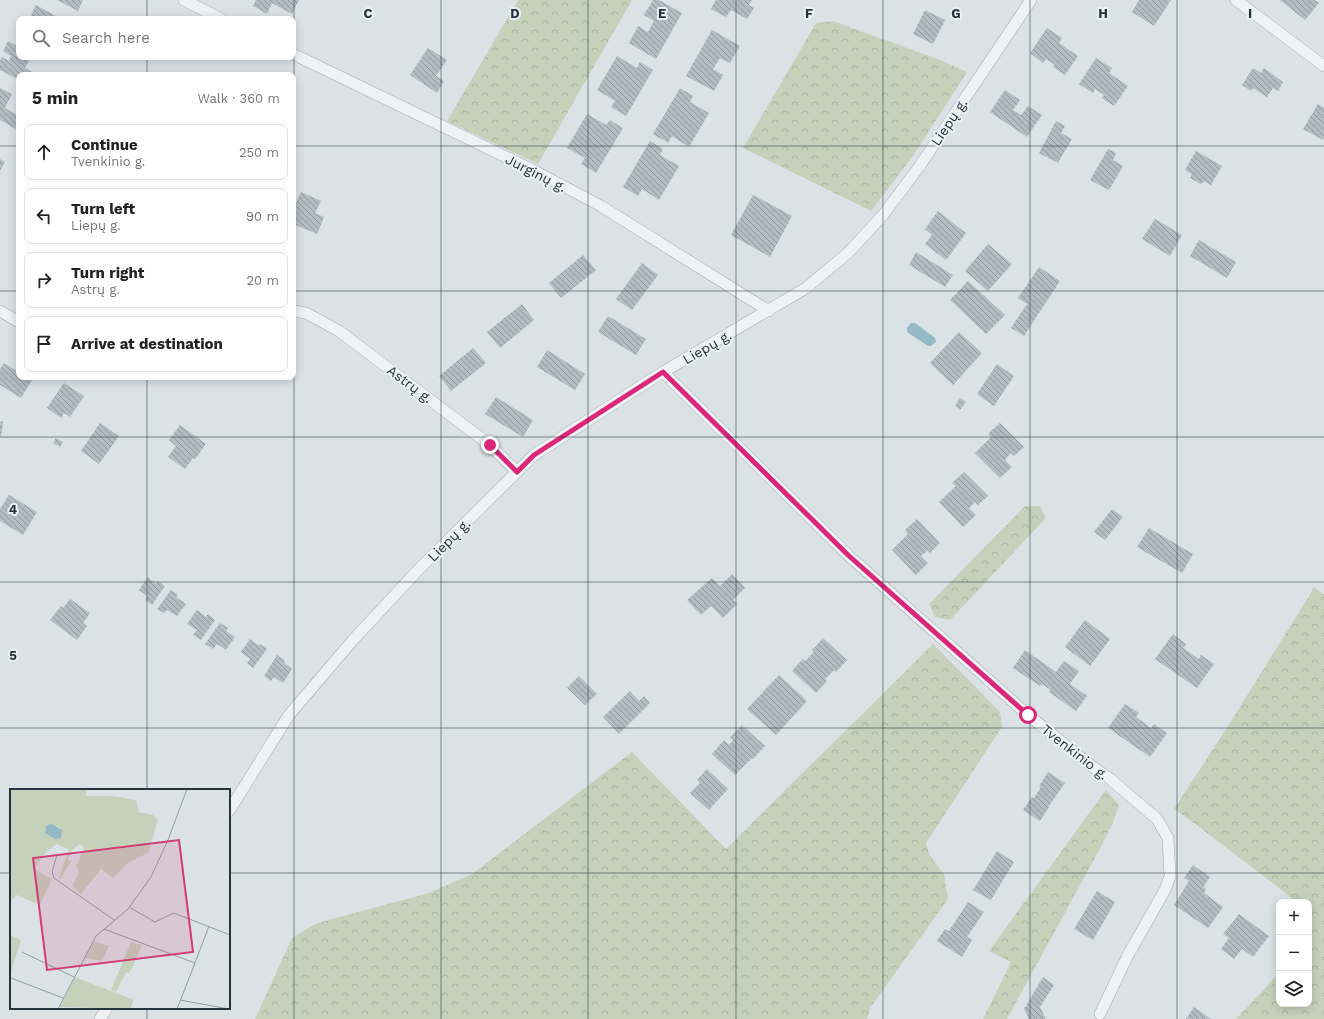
<!DOCTYPE html>
<html lang="en">
<head>
<meta charset="utf-8">
<style>
	:root { --surface:#fff; --page:#f6f6f6; --text:#222; --muted:#767676; --line:#e0e0e0 }
	body { margin:0; font-family:"Work Sans",sans-serif; background:var(--page); color:var(--text) }
	.controls { position:absolute; right:12px; bottom:12px; display:grid; overflow:hidden; border-radius:8px; box-shadow:0 2px 10px #0003 }
	.controls button { width:36px; height:36px; display:grid; place-items:center; padding:0; border:0; border-bottom:1px solid var(--line); background:var(--surface); color:var(--text); font:20px sans-serif }
	.stop { position:absolute; width:12px; height:12px; margin:-9px; border:3px solid #db2777; border-radius:50%; background:#fff }
	.stop.end { background:#db2777; border-color:#fff; box-shadow:0 1px 4px #0008 }
	.list { margin:0; padding:0; list-style:none }
	h2 { display:flex; justify-content:space-between; align-items:center; height:52px; margin:0; padding:0 16px; font-size:17px }
	h2 small { font-size:13px; font-weight:400; color:var(--muted) }
	.list li { display:grid; grid-template-columns:26px 1fr auto; gap:12px; align-items:center; box-sizing:border-box; height:56px; margin:0 8px 8px; padding:0 8px; border:1px solid var(--line); border-radius:8px }
	.list b { display:block; font-size:15px; white-space:nowrap }
	.list p { margin:0; font-size:13px; white-space:nowrap; color:var(--muted) }
	.list em { font-size:13px; font-style:normal; color:var(--muted) }
	.icon { flex:none; width:22px; height:22px; fill:none; stroke:currentColor; stroke-width:2; stroke-linecap:round; stroke-linejoin:round }
	.map { position:relative; flex:none; width:1324px; height:1019px; overflow:hidden }
	.search { position:absolute; background:var(--surface); box-shadow:0 2px 10px #0003; left:16px; top:16px; width:280px; height:44px; display:flex; align-items:center; gap:10px; box-sizing:border-box; padding:0 14px; border-radius:8px; color:var(--muted); font-size:15px }
	.panel { position:absolute; background:var(--surface); box-shadow:0 2px 10px #0003; left:16px; top:72px; width:280px; height:308px; border-radius:8px }
	.map>svg:first-child { display:block }
	.forest { fill:url(#forest-crowns) }
	.water { fill:#94bac8 }
	.building { fill:url(#building-back-hatch) }
	.lines { fill:none; stroke-linecap:round; stroke-linejoin:round }
	.street-casing { stroke:#a1aab0; stroke-width:12 }
	.street { stroke:#eef2f5; stroke-width:11 }
	.route { stroke:#db2777; stroke-width:5 }
	.grid { fill:none; stroke:#25333d; stroke-width:1; stroke-opacity:0.55 }
	.labels { text-anchor:middle; dominant-baseline:central; stroke-width:4; stroke-linejoin:round; paint-order:stroke }
	.street-label { font-size:14px; fill:#25333d; stroke:#eaf1f4 }
	.inset-road { fill:none; stroke:#929ca2; stroke-width:1 }
	.view { fill:#d33974; fill-opacity:0.15; stroke:#d33974; stroke-width:2 }
	.inset-edge { fill:none; stroke:#25333d; stroke-width:2 }
	.grid-label { font-size:13px; text-anchor:middle; font-weight:bold; fill:#25333d; stroke:#eaf1f4; stroke-width:4; stroke-linejoin:round; paint-order:stroke }
</style>
</head>
<body>
<div class="map">
<svg width="1324" height="1019" viewBox="0 0 1324 1019">
	<defs>
		<pattern id="forest-crowns" width="20" height="18" patternUnits="userSpaceOnUse"><rect width="20" height="18" fill="#c6d1bc"/><path d="M2 6a3 3 0 1 1 6 0M12 15a3 3 0 1 1 6 0" fill="none" stroke="#aab4a2"/></pattern>
		<pattern id="building-back-hatch" width="6" height="6" patternUnits="userSpaceOnUse"><rect width="6" height="6" fill="#b2bcc3"/><path d="M-1 5l2 2M0 0l6 6M5-1l2 2" fill="none" stroke="#9199a0"/></pattern>
	</defs>
	<rect width="100%" height="100%" fill="#dbe2e6"/>
	<g class="forest">
		<path d="M518,0H632L538,164L447,121Z"/>
		<path d="M833,21L940,60L967,72L913,156L871,211L743,148L816,23Z"/>
		<path d="M1025,506H1040L1046,518L950,620L935,617L929,604Z"/>
		<path d="M1314,588L1324,594V1019H1236L1279,973V1004H1309V902H1297L1194,823L1174,809L1228,726Z"/>
		<path d="M933,644L1000,712L1002,727L926,843L929,854L944,874L948,899L871,1007L867,1019H255L292,938L317,923L429,893L472,874L632,752L726,849Z"/>
		<path d="M1106,790L1119,805L1113,822L1103,843L1007,1019H983L1011,962L989,951Z"/>
	</g>
	<path class="water" d="M911,323H915L935,338L936,342L931,346H928L907,332V328Z"/>
	<g class="building">
		<path d="M57,0H83L78,11Z"/>
		<path d="M256,0H299L292,14L272,3L267,14L253,6Z"/>
		<path d="M653,0H659L682,13L656,59L629,43L638,26L648,32L654,21L644,15Z"/>
		<path d="M716,0H752L749,5L754,8L747,19L731,10L726,17L711,9Z"/>
		<path d="M1139,0H1171L1154,26L1132,12Z"/>
		<path d="M1280,0H1315L1319,3L1305,20Z"/>
		<path d="M36,5L61,19H37L31,15Z"/>
		<path d="M925,10L945,20L933,44L913,34Z"/>
		<path d="M1047,28L1062,38L1059,43L1078,56L1065,75L1053,67L1055,65L1046,59L1043,63L1030,53Z"/>
		<path d="M712,30L740,46L730,63L720,58L713,69L723,75L714,91L686,76Z"/>
		<path d="M8,41L19,47V57H31L25,68L38,75H19V80L0,70V61L2,57L9,61L11,56L3,51Z"/>
		<path d="M428,48L447,60L436,76L444,81L437,93L410,75Z"/>
		<path d="M617,56L637,68L640,62L653,70L626,116L611,107L615,101L597,90Z"/>
		<path d="M1096,58L1112,68L1109,73L1128,86L1114,106L1102,98L1104,95L1095,89L1093,93L1079,84Z"/>
		<path d="M1253,68L1261,73L1264,68L1283,82L1278,91L1273,88L1267,97L1253,88L1251,91L1242,85Z"/>
		<path d="M0,88L12,94L5,108L19,116V124L16,129L0,120Z"/>
		<path d="M680,88L693,96L690,102L709,113L689,147L672,136L668,143L653,134Z"/>
		<path d="M1005,90L1020,100L1013,110L1021,115L1028,106L1042,115L1027,137L990,112Z"/>
		<path d="M1318,104L1324,108V138L1323,140L1303,129Z"/>
		<path d="M587,114L606,125L610,120L623,128L596,173L581,164L585,158L567,148Z"/>
		<path d="M1056,121L1065,126L1061,133L1072,139L1058,163L1039,153Z"/>
		<path d="M650,141L663,149L660,155L679,166L659,200L642,189L638,196L623,187Z"/>
		<path d="M1108,149L1116,153L1113,160L1123,166L1109,190L1090,180Z"/>
		<path d="M1196,151L1222,166L1211,185L1204,181L1201,184L1190,178L1192,174L1185,170Z"/>
		<path d="M0,159L5,162L0,171Z"/>
		<path d="M301,192L321,201L315,213L324,217L317,234L293,224V202L296,203Z"/>
		<path d="M753,195L792,216L770,257L731,235Z"/>
		<path d="M938,211L966,233L946,260L925,244L932,235L925,229Z"/>
		<path d="M1155,219L1182,235L1170,256L1142,239Z"/>
		<path d="M1199,240L1236,262L1227,278L1190,256Z"/>
		<path d="M988,244L1012,264L988,291L965,271Z"/>
		<path d="M916,252L953,275L945,287L909,265Z"/>
		<path d="M583,255L596,270L561,298L549,283Z"/>
		<path d="M642,263L658,275L632,310L616,299Z"/>
		<path d="M1039,267L1060,281L1024,336L1011,328L1027,304L1018,298Z"/>
		<path d="M968,281L1005,315L986,334L950,300Z"/>
		<path d="M522,304L534,320L500,348L487,332Z"/>
		<path d="M608,316L646,339L636,355L598,332Z"/>
		<path d="M959,332L982,353L953,385L930,363Z"/>
		<path d="M473,348L486,363L451,391L439,376Z"/>
		<path d="M547,350L585,374L575,390L537,367Z"/>
		<path d="M4,363L19,372V377H28L32,380L21,398L0,385V369Z"/>
		<path d="M997,364L1014,376L994,406L977,394Z"/>
		<path d="M64,383L84,396L70,417L64,413L61,418L47,408Z"/>
		<path d="M496,397L533,420L523,437L485,414Z"/>
		<path d="M960,398L966,402L960,410L955,406Z"/>
		<path d="M0,421L3,422L1,437H0Z"/>
		<path d="M100,423L119,436L99,464L81,451Z"/>
		<path d="M1000,423L1024,447L1014,456L1011,453L1005,460L1012,467L1000,478L975,453L991,437L988,434Z"/>
		<path d="M180,425L206,444L195,459L193,458L185,469L168,457L176,446L169,440Z"/>
		<path d="M56,438L63,442L60,447L53,443Z"/>
		<path d="M964,472L988,496L978,505L975,502L969,508L976,515L963,527L939,502L956,486L952,483Z"/>
		<path d="M9,495L37,512L23,535L0,521V509Z"/>
		<path d="M1112,509L1123,517L1105,540L1094,532Z"/>
		<path d="M917,519L940,543L930,553L928,550L921,556L928,563L916,575L892,550L908,534L905,530Z"/>
		<path d="M1149,528L1193,554L1182,573L1137,547Z"/>
		<path d="M732,574L745,588L733,600L737,604L723,618L711,606L701,615L687,600L712,578L720,586Z"/>
		<path d="M148,577L156,584L158,581L165,586L152,605L145,600L147,596L139,590Z"/>
		<path d="M171,590L178,595L176,597L186,604L177,616L167,610L164,613L157,609Z"/>
		<path d="M70,599L90,613L83,623L87,626L77,640L50,620L61,606L63,608Z"/>
		<path d="M197,610L206,617L208,614L215,620L201,640L193,635L197,630L187,624Z"/>
		<path d="M1085,620L1110,639L1090,666L1065,647Z"/>
		<path d="M220,623L228,628L226,631L235,637L226,650L217,644L213,649L205,644Z"/>
		<path d="M1173,634L1186,644L1183,648L1199,659L1201,655L1214,664L1197,688L1155,659Z"/>
		<path d="M823,638L847,660L836,672L834,670L825,679L827,681L816,693L792,671L803,659L805,661L814,652L812,650Z"/>
		<path d="M250,639L259,646L260,644L267,649L253,668L247,663L250,659L241,652Z"/>
		<path d="M1025,650L1056,672L1064,661L1079,671L1070,684L1087,696L1076,711L1049,692L1051,690L1042,684L1040,686L1013,668Z"/>
		<path d="M277,655L285,661L284,663L292,669L283,683L274,677L271,681L264,676Z"/>
		<path d="M779,675L807,701L776,735L747,709Z"/>
		<path d="M579,676L597,694L585,705L567,688Z"/>
		<path d="M630,691L639,701L644,696L650,703L619,734L603,717Z"/>
		<path d="M1125,704L1139,713L1136,717L1151,728L1154,724L1167,733L1150,757L1108,728Z"/>
		<path d="M742,725L765,746L753,759L752,758L735,775L712,754L724,740L729,745L733,740L730,737Z"/>
		<path d="M707,769L728,789L709,810L690,793L700,783L697,780Z"/>
		<path d="M1048,772L1065,783L1048,807H1049L1040,821L1023,810L1032,797L1034,798L1041,787L1039,786Z"/>
		<path d="M997,851L1014,862L991,900L973,890Z"/>
		<path d="M1193,865L1210,877L1203,887L1206,889L1204,893L1223,907L1208,928L1174,905L1189,881L1184,878Z"/>
		<path d="M1097,891L1115,902L1093,940L1074,929Z"/>
		<path d="M968,902L984,912L967,937L972,940L962,957L937,941L945,929L949,931Z"/>
		<path d="M1239,914L1269,936L1253,957L1242,949L1234,959L1221,949L1229,938L1223,934Z"/>
		<path d="M1043,977L1054,985L1040,1007L1046,1019H1029L1024,1009Z"/>
		<path d="M1194,1007L1211,1019H1186Z"/>
	</g>
	<g class="lines">
		<defs>
			<g id="street">
				<path d="M184,0L221,19"/>
				<path d="M1236,0L1324,66"/>
				<path d="M293,54L531,169L601,206L769,311"/>
				<path d="M0,311L19,322"/>
				<path d="M293,311L306,313L339,331L490,445L517,472"/>
				<path d="M663,372L848,555L1028,715L1093,767L1109,778L1157,819L1168,838L1170,876L1165,890L1128,955L1100,1014"/>
				<path d="M229,811L289,715L353,640L420,568L534,455L663,372L806,288L849,252L883,215L919,167L1031,0"/>
				<path d="M100,1019L107,1008"/>
			</g>
		</defs>
		<use href="#street" class="street-casing"/>
		<use href="#street" class="street"/>
	</g>
	<g class="lines">
		<path class="route" d="M490,445L517,472L534,455L663,372L848,555L1028,715"/>
	</g>
	<path class="grid" d="M147,0V19M294,0V1019M441,0V1019M588,0V1019M736,0V1019M883,0V1019M1030,0V1019M1177,0V1019M147,57V75M0,146H19M293,146H1324M0,291H19M293,291H1324M147,377V790M0,437H1324M0,582H1324M0,728H1324M0,873H11M229,873H1324M147,1008V1019"/>
	<g class="labels">
		<g class="street-label">
			<text transform="translate(949 122) rotate(-56)">Liepų g.</text>
			<text transform="translate(536 173) rotate(27)">Jurginų g.</text>
			<text transform="translate(707 347) rotate(-30)">Liepų g.</text>
			<text transform="translate(410 384) rotate(37)">Astrų g.</text>
			<text transform="translate(449 540) rotate(-45)">Liepų g.</text>
			<text transform="translate(1075 752) rotate(38)">Tvenkinio g.</text>
		</g>
	</g>
	<g transform="translate(10 789)">
		<rect width="220" height="220" fill="#dbe2e6"/>
		<path d="M65,188L124,211L120,220L50,218Z" fill="#c6d1bc"/>
		<path d="M0,0H76V7H104L126,11L129,23L143,26L148,31L138,64L119,73L103,89L91,80L71,105L62,97L69,83L66,77L74,59L70,55L61,62L58,71L61,72L50,91L49,88L59,61L47,55L36,63L26,77V81L42,90L30,116L6,106L0,113ZM42,35L51,39L45,50L39,45ZM0,146L11,151L0,186ZM84,152L99,157L92,172L75,169ZM121,153L132,156L122,179L119,184L116,183L106,203L101,201Z" fill="#c6d1bc" fill-rule="evenodd"/>
		<path d="M42,35L52,41L51,49L45,50L35,44L36,37Z" fill="#94bac8"/>
		<path class="inset-road" d="M47,66L42,83L44,89L104,131M119,118L145,133L164,124L220,146M94,140L185,174L167,220M12,163L64,188M185,174L199,137M1,189L53,209M170,211L219,220M48,220L86,147L118,120L141,88L158,51L177,0"/>
		<path class="view" d="M169,51L183,163L37,181L23,69Z"/>
		<rect width="220" height="220" class="inset-edge"/>
	</g>
	<g class="grid-label">
		<text x="368" y="18">C</text>
		<text x="515" y="18">D</text>
		<text x="662" y="18">E</text>
		<text x="809" y="18">F</text>
		<text x="956" y="18">G</text>
		<text x="1103" y="18">H</text>
		<text x="1250" y="18">I</text>
		<text x="13" y="514">4</text>
		<text x="13" y="660">5</text>
	</g>
</svg>
<div class="controls">
<button>+</button>
<button>−</button>
<button><svg class="icon" aria-label="layers" viewBox="0 0 24 24"><path d="M12 4l9 5-9 5-9-5zM3 14l9 5 9-5"/></svg></button>
</div>
<div class="stop" style="left:1028px;top:715px"></div>
<div class="stop end" style="left:490px;top:445px"></div>
<div class="search"><svg class="icon" aria-label="search" viewBox="0 0 24 24"><circle cx="10" cy="10" r="6"/><path d="M15 15l6 6"/></svg>Search here</div>
<section class="panel">
<h2>5 min<small>Walk · 360 m</small></h2>
<ul class="list">
<li><svg class="icon" aria-label="ahead" viewBox="0 0 24 24"><path d="M12 20V5M6 11l6-6 6 6"/></svg><div><b>Continue</b><p>Tvenkinio g.</p></div><em>250 m</em></li>
<li><svg class="icon" aria-label="left" viewBox="0 0 24 24"><path d="M17 20v-9H6M10 6l-5 5 5 5"/></svg><div><b>Turn left</b><p>Liepų g.</p></div><em>90 m</em></li>
<li><svg class="icon" aria-label="right" viewBox="0 0 24 24"><path d="M7 20v-9h11M14 6l5 5-5 5"/></svg><div><b>Turn right</b><p>Astrų g.</p></div><em>20 m</em></li>
<li><svg class="icon" aria-label="arrive" viewBox="0 0 24 24"><path d="M6 21V4h12l-3 4 3 4H6"/></svg><div><b>Arrive at destination</b></div></li>
</ul>
</section>
</div>
</body>
</html>
